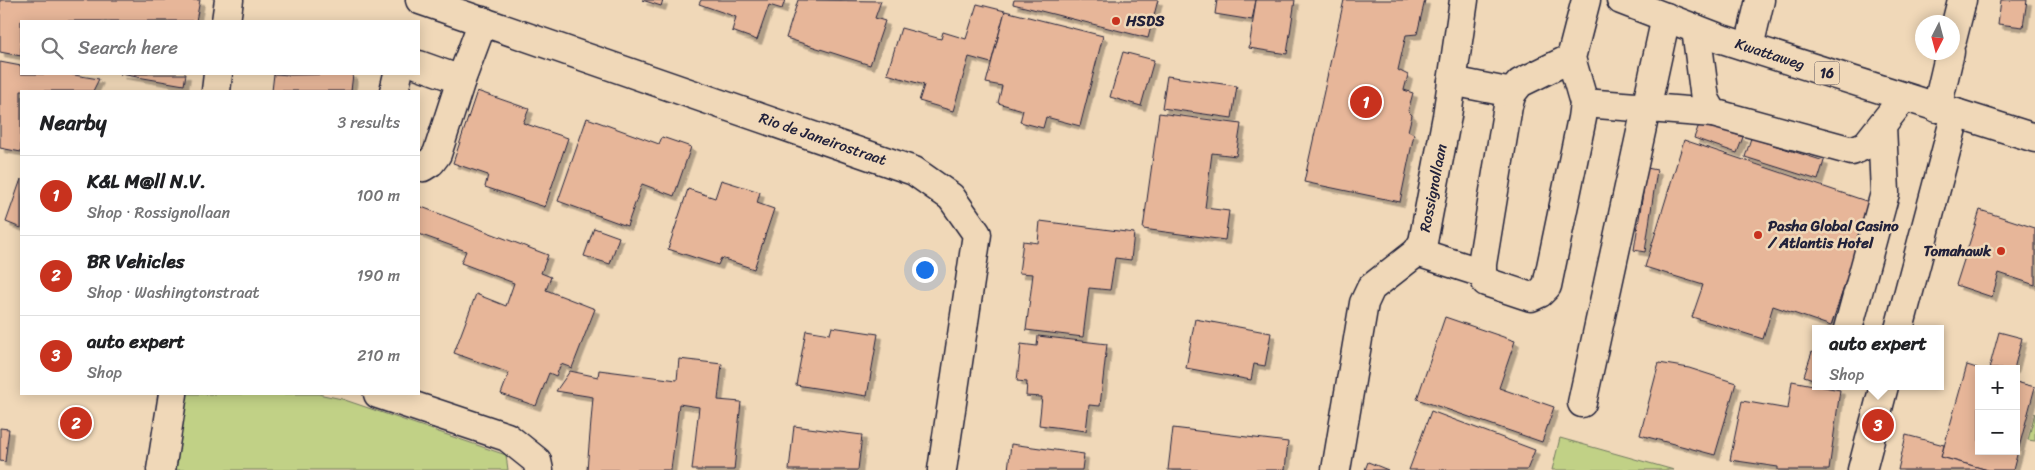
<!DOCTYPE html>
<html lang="en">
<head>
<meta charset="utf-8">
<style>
	:root { --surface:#fff; --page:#f2f2f2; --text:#202124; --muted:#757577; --line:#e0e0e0; --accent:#c8321e }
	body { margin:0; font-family:Sriracha,sans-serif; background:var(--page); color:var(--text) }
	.controls { position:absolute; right:15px; bottom:15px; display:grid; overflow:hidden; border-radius:0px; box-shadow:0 2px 12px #0003 }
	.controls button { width:45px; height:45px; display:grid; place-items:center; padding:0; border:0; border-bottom:1px solid var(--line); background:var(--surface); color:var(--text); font:25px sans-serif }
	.compass { position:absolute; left:1915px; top:15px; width:45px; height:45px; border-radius:50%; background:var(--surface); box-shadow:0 2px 12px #0003; rotate:186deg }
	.you { position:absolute; left:924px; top:269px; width:18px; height:18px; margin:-12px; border:4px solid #fff; border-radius:50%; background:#1a73e8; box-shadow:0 0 0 8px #1a73e833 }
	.badge { display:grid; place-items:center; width:32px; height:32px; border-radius:50%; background:var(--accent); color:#fff; font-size:16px; font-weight:700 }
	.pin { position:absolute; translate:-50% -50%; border:2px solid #fff; box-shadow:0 1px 5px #0006 }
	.popup { position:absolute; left:1812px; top:325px; width:132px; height:65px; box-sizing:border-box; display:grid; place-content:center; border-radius:0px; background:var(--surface); filter:drop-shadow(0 1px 4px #0005); font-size:16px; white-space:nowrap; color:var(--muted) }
	.popup b { font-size:19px; color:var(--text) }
	.popup::after { content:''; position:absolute; left:50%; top:100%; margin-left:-10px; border:10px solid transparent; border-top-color:var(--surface) }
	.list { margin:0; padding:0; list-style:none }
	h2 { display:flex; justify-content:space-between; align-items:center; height:65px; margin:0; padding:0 20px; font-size:21px }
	h2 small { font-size:16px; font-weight:400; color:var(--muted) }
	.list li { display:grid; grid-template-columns:32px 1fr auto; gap:15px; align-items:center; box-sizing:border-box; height:80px; padding:0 20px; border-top:1px solid var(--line) }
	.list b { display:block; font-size:19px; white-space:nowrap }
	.list p { margin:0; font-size:16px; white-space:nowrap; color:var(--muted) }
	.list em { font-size:16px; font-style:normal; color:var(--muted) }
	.icon { flex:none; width:28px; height:28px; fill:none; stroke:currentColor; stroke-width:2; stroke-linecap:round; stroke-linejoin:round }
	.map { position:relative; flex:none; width:2035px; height:470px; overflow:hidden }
	.search { position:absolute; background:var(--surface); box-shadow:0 2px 12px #0003; left:20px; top:20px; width:400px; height:55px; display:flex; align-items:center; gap:12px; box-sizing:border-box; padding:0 18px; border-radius:0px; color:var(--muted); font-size:19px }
	.panel { position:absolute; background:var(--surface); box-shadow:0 2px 12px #0003; left:20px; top:90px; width:400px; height:305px; border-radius:0px }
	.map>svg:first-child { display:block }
	.green { fill:#c1d186; stroke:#727a60 }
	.building { fill:#e7b699; stroke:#22223b; filter:url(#shadow) }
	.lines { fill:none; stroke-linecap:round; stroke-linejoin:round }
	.minor-casing { stroke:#22223b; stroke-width:31 }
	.major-casing { stroke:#22223b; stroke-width:31 }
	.minor { stroke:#f0d8b8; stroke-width:28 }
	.major { stroke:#f0d8b8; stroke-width:28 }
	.poi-dot { fill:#c8321e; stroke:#f0d8b8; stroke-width:2 }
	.labels { text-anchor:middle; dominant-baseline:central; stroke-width:5; stroke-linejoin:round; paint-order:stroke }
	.shield { fill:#f0d8b8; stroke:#605960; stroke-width:1 }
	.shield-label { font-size:14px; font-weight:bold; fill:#22223b }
	.poi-label { font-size:15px; font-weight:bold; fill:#22223b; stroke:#f0d8b8; text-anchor:start }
	.street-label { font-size:15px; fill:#22223b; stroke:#f0d8b8 }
</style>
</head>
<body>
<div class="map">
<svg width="2035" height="470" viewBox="0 0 2035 470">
	<defs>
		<filter id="shadow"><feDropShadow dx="4.5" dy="4.5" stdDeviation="0" flood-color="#0004"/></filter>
	</defs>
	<rect width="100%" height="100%" fill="#f0d8b8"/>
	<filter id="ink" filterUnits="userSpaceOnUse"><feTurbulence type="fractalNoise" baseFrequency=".02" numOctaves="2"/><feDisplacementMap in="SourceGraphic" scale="10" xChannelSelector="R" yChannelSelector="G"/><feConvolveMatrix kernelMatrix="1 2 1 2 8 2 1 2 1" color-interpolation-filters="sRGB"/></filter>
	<g filter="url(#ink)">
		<g class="green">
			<path d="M186,394H318L342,399L506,455L508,470H173Z"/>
			<path d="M2035,413V441L2028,440Z"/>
			<path d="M1560,438L1674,470H1552Z"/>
		</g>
		<g class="building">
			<path d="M0,0H200L196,21H21V56L0,52Z"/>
			<path d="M642,0H663L661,6Z"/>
			<path d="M701,0H785L782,9L769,5L757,40L732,31L736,17L699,4Z"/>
			<path d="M798,0L881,1L875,18L885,21L870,65L786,38Z"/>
			<path d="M1014,0H1158L1148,38L1013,4Z"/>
			<path d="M1217,0H1256L1252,20L1215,14Z"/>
			<path d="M1256,0H1295L1287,54L1249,48Z"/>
			<path d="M1344,0H1425L1417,34L1406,35L1398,70L1408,75L1404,90L1413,93L1408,111L1412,115L1408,131L1414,134L1400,202L1304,182Z"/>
			<path d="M2001,0H2027L2023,27L1998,24Z"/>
			<path d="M977,4L1005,11L991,63L969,57L953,111L919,101L924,85L887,74L901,28L941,39L943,32L966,39Z"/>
			<path d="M1005,11L1103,36L1080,126L1046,117L1043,128L1020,122L1023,110L998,103L1002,86L986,83Z"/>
			<path d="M1123,52L1154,60L1141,106L1110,97Z"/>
			<path d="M0,62L21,66V74H68L99,79L93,91H21V152L0,148Z"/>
			<path d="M120,74H186L184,85Z"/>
			<path d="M274,74L291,75L353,74L351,91H272Z"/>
			<path d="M1167,76L1237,86L1232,118L1162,108Z"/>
			<path d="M477,91L529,109L523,123L568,138L545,207L485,187L488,175L453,163Z"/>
			<path d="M1159,113L1241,124L1236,156L1212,153L1205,208L1229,211L1225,240L1143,229Z"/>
			<path d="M587,118L659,144L662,137L691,147L674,196L642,184L627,226L558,201Z"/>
			<path d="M1700,122L1743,137L1737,153L1694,138Z"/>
			<path d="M1751,138L1824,161L1818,180L1745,157Z"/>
			<path d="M1684,140L1872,203L1831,326L1773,306L1763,339L1692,317L1703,285L1645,267Z"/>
			<path d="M1647,168L1657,170L1645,252L1634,250Z"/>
			<path d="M21,179V228L6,222Z"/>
			<path d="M721,180L760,192L757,203L774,209L754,269L721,258L718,265L668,249L688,189L715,198Z"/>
			<path d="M419,206L548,255L541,273L551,277L546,290L595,309L572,368L561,364L556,376L549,373L536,406L501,394L509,373L454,353L476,294L506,306L514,283L461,263L466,251L419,234Z"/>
			<path d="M1980,210L2035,228V285L1999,273L1992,297L1956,285Z"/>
			<path d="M1040,221L1134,233L1131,260L1115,258L1110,290L1089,288L1083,337L1026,330L1033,274L1019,273L1023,241L1038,243Z"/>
			<path d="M594,228L619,237L610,264L584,256Z"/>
			<path d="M1445,317L1515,341L1499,388L1554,407L1542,442L1417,399Z"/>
			<path d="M1195,319L1271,333L1265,366L1254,364L1251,380L1186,368Z"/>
			<path d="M832,327L878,334L867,396L796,385L806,330L830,334Z"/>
			<path d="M1999,332L2022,338L2014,369H1989Z"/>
			<path d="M1038,336L1107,344L1100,406L1089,405L1086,431L1039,425L1042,397L1026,396L1027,382L1017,381L1021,344L1037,346Z"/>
			<path d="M1812,352L1816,354V380L1804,376Z"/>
			<path d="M679,359L722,364L718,400L741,402L734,470H692L699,407L679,404L671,470H587L593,397L556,391L570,371L598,377L599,370L677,380Z"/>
			<path d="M1659,363L1689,368L1736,383L1715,455L1640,435Z"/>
			<path d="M1967,365L1980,369H1979V451H2016V382L2035,387L2013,470H1988L1941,457Z"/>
			<path d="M1792,381L1840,390L1829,470H1778V467L1730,460L1742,401L1788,409Z"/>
			<path d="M1431,411L1535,450L1527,470H1409Z"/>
			<path d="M794,426L862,435L858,470H789Z"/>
			<path d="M0,428L9,429L5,462L0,461Z"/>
			<path d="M1173,428L1288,442L1285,470H1168Z"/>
			<path d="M1906,435L1944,445L1941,457L1988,470H1898Z"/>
			<path d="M1011,444L1084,454L1082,470H1008Z"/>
			<path d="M1368,462L1388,470H1365Z"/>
		</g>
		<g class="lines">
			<defs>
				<g id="minor">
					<path d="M420,0L914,171L951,197L977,234L942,470"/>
					<path d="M226,21L229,0"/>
					<path d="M1696,29L1705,99L1713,113L1852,151L1866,145L1904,97"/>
					<path d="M1952,40L1962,0"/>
					<path d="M1749,47L1760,0"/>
					<path d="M1571,58L1520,83L1512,93L1508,106L1482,264V273L1486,282L1531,297L1540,293L1547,286L1582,118L1584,103L1571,58L1586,0"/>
					<path d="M419,65L461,80"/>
					<path d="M1452,81L1512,93"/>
					<path d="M216,91L218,74"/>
					<path d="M394,91L398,74"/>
					<path d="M1584,103L1713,113"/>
					<path d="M1937,108L1950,52"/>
					<path d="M419,165L423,167L431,162L437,154L461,80L483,21"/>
					<path d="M1417,252L1482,273"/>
					<path d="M1848,329L1885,193L1882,125"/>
					<path d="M1899,329L1956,113"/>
					<path d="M378,394L507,437L537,461L539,470"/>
					<path d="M1582,403L1666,17"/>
					<path d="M161,470L173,394"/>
					<path d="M1336,470L1364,303L1371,288L1417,252L1423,242L1447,116L1464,0"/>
					<path d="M1862,470L1884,386"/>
				</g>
				<path id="major" d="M1621,0L1722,39L2035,138"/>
			</defs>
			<use href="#minor" class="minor-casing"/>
			<use href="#major" class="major-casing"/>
			<use href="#minor" class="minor"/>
			<use href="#major" class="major"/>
		</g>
	</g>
	<g class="poi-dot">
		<circle cx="1116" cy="21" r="5"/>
		<circle cx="1758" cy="235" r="5"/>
		<circle cx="2001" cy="251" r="5"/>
	</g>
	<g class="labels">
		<rect class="shield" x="1814.5" y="61.5" width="25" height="23" rx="4"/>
		<g class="shield-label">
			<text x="1827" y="73">16</text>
		</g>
		<g class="poi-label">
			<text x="1126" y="21">HSDS</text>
			<text x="1768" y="226">Pasha Global Casino<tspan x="1768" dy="17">/ Atlantis Hotel</tspan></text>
			<text x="1991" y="251" text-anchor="end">Tomahawk</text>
		</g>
		<g class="street-label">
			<text transform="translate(1770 54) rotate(18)">Kwattaweg</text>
			<text transform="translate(823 139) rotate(19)">Rio de Janeirostraat</text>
			<text transform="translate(1433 188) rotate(-79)">Rossignollaan</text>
		</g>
	</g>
</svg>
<div class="controls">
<button>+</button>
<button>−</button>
</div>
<svg class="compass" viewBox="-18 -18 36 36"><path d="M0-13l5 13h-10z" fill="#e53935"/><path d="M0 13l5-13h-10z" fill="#757577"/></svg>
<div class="you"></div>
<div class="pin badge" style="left:1366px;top:102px">1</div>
<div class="pin badge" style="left:76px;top:423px">2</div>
<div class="pin badge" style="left:1878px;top:425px">3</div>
<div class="popup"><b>auto expert</b>Shop</div>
<div class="search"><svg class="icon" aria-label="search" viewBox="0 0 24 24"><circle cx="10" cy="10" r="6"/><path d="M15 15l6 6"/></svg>Search here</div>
<section class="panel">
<h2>Nearby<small>3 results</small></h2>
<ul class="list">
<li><span class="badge">1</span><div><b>K&amp;L M@ll N.V.</b><p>Shop · Rossignollaan</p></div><em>100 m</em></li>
<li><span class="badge">2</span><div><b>BR Vehicles</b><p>Shop · Washingtonstraat</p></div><em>190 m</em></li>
<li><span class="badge">3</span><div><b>auto expert</b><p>Shop</p></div><em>210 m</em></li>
</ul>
</section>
</div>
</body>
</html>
